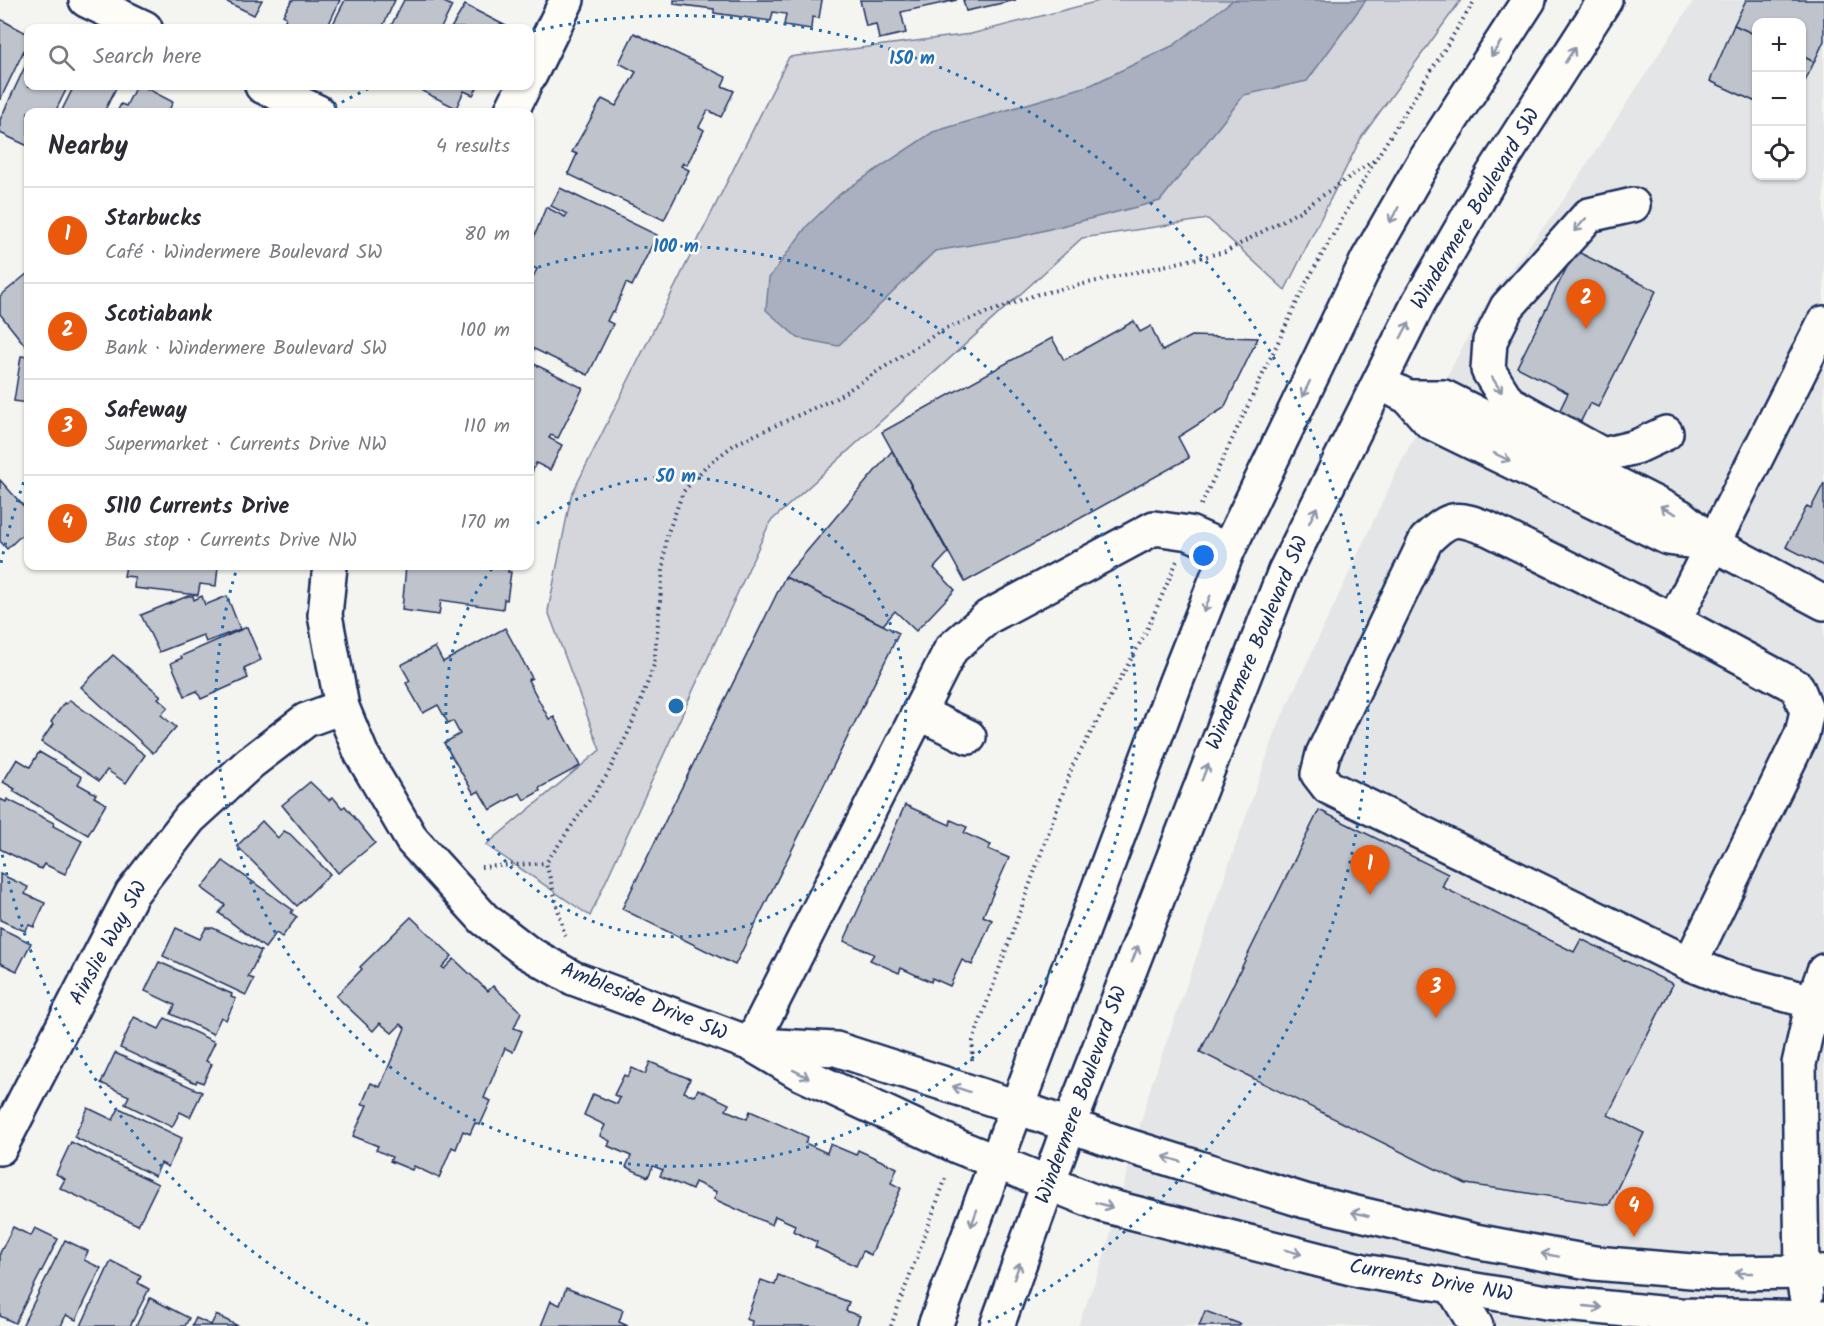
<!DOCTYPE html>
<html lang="en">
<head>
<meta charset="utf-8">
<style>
	:root { --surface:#fff; --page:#f2f2f3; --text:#2b2b33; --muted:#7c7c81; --line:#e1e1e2; --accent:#ea580c }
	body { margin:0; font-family:Kalam,sans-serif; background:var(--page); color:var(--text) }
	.controls { position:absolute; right:18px; top:18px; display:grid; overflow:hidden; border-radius:12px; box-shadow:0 2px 4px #0004 }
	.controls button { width:54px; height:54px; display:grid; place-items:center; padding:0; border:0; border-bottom:2px solid var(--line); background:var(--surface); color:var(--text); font:30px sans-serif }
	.you { position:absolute; left:1204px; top:556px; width:21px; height:21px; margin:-15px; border:4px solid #fff; border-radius:50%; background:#1a73e8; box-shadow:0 0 0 9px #1a73e833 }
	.badge { display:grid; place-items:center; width:39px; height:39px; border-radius:50%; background:var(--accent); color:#fff; font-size:20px; font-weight:700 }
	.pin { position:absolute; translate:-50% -50px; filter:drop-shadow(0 2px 3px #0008) }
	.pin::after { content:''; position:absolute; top:32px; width:21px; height:18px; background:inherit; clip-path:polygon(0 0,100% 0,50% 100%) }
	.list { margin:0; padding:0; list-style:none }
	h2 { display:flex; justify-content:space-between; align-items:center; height:78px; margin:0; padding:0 24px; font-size:26px }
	h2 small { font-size:20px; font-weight:400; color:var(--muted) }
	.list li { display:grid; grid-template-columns:39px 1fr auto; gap:18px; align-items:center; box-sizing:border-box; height:96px; padding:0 24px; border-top:2px solid var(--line) }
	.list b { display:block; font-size:22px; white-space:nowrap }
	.list p { margin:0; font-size:20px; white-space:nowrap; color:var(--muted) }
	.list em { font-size:20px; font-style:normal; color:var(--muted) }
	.icon { flex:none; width:33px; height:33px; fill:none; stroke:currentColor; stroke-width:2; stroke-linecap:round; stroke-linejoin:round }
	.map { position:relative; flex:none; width:1824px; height:1326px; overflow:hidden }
	.search { position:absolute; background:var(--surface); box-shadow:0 2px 4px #0004; left:24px; top:24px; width:510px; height:66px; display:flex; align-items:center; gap:15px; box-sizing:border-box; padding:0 21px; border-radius:12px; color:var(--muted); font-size:22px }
	.panel { position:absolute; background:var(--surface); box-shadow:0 2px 4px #0004; left:24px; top:108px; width:510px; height:462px; border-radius:12px }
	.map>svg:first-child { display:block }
	.built { fill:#e4e5e6; fill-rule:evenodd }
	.green { fill:#d4d6db; stroke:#78829c; stroke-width:1.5 }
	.water { fill:#aab0bf; stroke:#717c98; stroke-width:1.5 }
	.building { fill:#bfc3cc; stroke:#1b2f5e; stroke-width:1.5 }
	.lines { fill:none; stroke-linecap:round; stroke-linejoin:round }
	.minor-casing { stroke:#1b2f5e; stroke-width:38 }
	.major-casing { stroke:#1b2f5e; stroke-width:38 }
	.path { stroke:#1b2f5e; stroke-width:4; stroke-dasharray:1.5 4.5; stroke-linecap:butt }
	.minor { stroke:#fdfcf7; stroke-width:33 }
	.major { stroke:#fdfcf7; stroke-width:33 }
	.oneway { stroke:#8c96aa }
	.ring { fill:none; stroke:#1f6fb2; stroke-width:3; stroke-dasharray:3 6 }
	.labels { text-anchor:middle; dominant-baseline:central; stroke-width:5; stroke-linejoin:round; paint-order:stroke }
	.street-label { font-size:21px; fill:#1b2f5e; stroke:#fdfcf7 }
	.centre { fill:#1f6fb2; stroke:#fdfcf7; stroke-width:3 }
	.ring-label { font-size:18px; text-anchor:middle; font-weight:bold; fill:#1f6fb2; stroke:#fdfcf7; stroke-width:5; stroke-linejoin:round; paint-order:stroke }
</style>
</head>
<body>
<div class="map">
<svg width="1824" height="1326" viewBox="0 0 1824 1326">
	<rect width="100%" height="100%" fill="#f4f4f1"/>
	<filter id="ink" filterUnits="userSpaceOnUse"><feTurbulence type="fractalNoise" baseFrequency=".0167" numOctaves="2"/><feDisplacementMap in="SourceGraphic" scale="12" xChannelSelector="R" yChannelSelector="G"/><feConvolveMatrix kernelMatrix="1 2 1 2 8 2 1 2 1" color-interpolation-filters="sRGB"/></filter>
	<g filter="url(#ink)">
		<path class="built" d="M1694,0H1824V1326H1078L1104,1257L1151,1086L1278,725L1400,464L1490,296L1559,207ZM1756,22H1802V176H1756Z"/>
		<path class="green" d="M1103,0H1461L1361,138L1285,290L1208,219L1082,238L770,522L590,916L486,845L600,750L548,611L571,496L789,57L971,34Z"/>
		<path class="water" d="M1233,0H1366L1307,81L1244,95L1160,201L1018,237L935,251L838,346L798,338L766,310L769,278L807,226L841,193L933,132L1091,85L1174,45Z"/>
		<g class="building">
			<path d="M223,0H262L254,15Z"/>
			<path d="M292,0H340L327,28H297L289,25L285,20L286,17L283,15Z"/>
			<path d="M345,0H395L382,28H331Z"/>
			<path d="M404,0H440L452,6L441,28H390Z"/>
			<path d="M674,0H822L819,18L812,17L811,29L784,25L786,14L773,12L771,21L714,13V9L674,4Z"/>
			<path d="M860,0H957L901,12L906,33L879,39L876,24L866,26Z"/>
			<path d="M963,0H1016L966,11Z"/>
			<path d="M1746,0H1824V41L1814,62L1802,56V22H1756V35L1734,25Z"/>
			<path d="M465,5L508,27L507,28H451Z"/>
			<path d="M0,19L28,34V42L0,100Z"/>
			<path d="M1734,25L1756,35V102L1710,81Z"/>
			<path d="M634,33L726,77L722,86L734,91L721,117L708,110L699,127L704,130L687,165L683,163L681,166L689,170L664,220L568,174L577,154L572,152L602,99L616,106L636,72L619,63Z"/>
			<path d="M1802,56L1814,62L1802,88Z"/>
			<path d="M28,60V86H68L55,112H28V146L0,133V120Z"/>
			<path d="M74,86H117L104,112H61Z"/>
			<path d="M136,86H142L173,102L168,112H117L121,104L126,106Z"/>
			<path d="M425,86H478L473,95L464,91L456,108L422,91Z"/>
			<path d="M560,188L657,235L632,286L626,283L614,312L612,311L607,321L613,324L588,375L530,347V283L537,269L530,266V247L546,207L565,217L567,214L551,206Z"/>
			<path d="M1570,248L1656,291L1598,407L1590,403L1579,425L1558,414L1568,393L1517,367L1568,265L1563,263Z"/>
			<path d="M28,273V349L0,314V296Z"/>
			<path d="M1134,321L1140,332L1151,326L1162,351L1191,336L1258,338L1224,408L1178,437L1189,458L965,582L882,432L1052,338L1064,360Z"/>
			<path d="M21,356L28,357V403L14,401Z"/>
			<path d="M530,362L583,388L558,438L551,435L549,438L562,445L550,470L536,463L530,477Z"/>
			<path d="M892,451L948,553L934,568L955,590L916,631L895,611L883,625L785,577Z"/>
			<path d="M0,480L28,511V529L7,549L0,541Z"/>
			<path d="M1824,483V566L1786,547L1807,506L1811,508Z"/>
			<path d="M126,566H218L216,586L200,584L198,595L134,588L135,577L124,576Z"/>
			<path d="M406,566H509L508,572H511L507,600L504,599L503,609L441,600L439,615L402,610Z"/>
			<path d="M785,577L899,633L735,965L622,909Z"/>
			<path d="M188,596H193L194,600L202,596L205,605L227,596L240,629L206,642L203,635L159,652L141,615Z"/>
			<path d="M247,627L261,660L244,668L248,678L201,699L197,691L185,696L171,663L182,658L181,656Z"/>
			<path d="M505,628L532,678L528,680L549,719L554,717L580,766L539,788L540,791L524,800L520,793L490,810L479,791L474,794L444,743L460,734L453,721L448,723L438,705L423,713L406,683L410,681L401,665L435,647L443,662Z"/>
			<path d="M113,655L161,696L158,698L168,707L161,715L176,727L153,753L81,687Z"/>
			<path d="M70,700L145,755L126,783L107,770L99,781L41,742L53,724L51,722L64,703L66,704Z"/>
			<path d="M39,752L82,777L78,784L96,794L94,797L106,804L88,835L13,791L15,789L3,782L17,759L30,767Z"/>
			<path d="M310,782L329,800L333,797L342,808L345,806L375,843L338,873L282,805Z"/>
			<path d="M0,799L6,802L7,799L54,823L53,826L82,841L65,874L44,864L41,869L0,849Z"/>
			<path d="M905,805L950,825L951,820L967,827L964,833L991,845L988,849L1009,858L983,916L992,920L972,965L962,960L950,986L932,978L931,982L901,968L899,973L870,960L874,954L844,941Z"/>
			<path d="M1319,810L1448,874L1442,887L1574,952L1581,939L1673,984L1608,1115L1644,1133L1609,1205L1466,1184L1200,1052Z"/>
			<path d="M262,821L278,838L284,831L290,834L330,874L297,906L237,846Z"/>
			<path d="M223,861L293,910L291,913L297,917L282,937L276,933L265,948L219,913L225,905L202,888Z"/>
			<path d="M0,874L28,887L25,894L45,903L34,927L29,925L25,931L0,920Z"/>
			<path d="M411,917L452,956L442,967L444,969L454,959L488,991L493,986L521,1012L514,1028L522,1031L513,1052L505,1048L484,1098L491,1101L480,1125L475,1123L470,1134L463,1131L456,1149L452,1147L439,1178L414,1166L412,1170L390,1161L392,1157L376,1150L378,1146L353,1136L367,1105L362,1104L371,1083L380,1087L405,1028L401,1024L392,1033L380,1023L373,1031L336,996L362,969L360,967Z"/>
			<path d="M0,928L31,943L17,971L0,963Z"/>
			<path d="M176,928L200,939L206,928H213L261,951L248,977L254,979L246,995L163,956Z"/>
			<path d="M159,962L232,994L231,997L236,999L226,1020L221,1017L213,1034L171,1014L175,1005L145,991Z"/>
			<path d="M134,1017L159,1029L165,1018L215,1042L206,1061L212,1064L203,1083L197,1080L196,1083L120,1048Z"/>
			<path d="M115,1053L202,1092L190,1117L180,1112L172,1127L125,1104L129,1096L101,1083Z"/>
			<path d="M650,1062L690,1079L684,1092L695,1096L698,1089L729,1104L726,1110L747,1119L750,1111L808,1137L805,1143L827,1153L830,1144L856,1155L858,1150L897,1168L891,1183L901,1188L871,1255L863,1251L856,1266L815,1247L817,1242L793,1231L795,1225L775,1216L772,1225L714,1199L717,1192L695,1182L692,1190L660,1176L663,1170L653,1166L648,1177L626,1167L631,1156L608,1146L610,1141L600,1136L605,1125L584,1115L593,1094L617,1104L620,1098L614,1095L624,1075L628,1077L632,1068L645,1074Z"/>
			<path d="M88,1108L113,1120L119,1108L182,1138L168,1167L161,1163L155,1176L74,1137Z"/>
			<path d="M71,1142L158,1184L138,1225L60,1188L65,1179L56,1174Z"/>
			<path d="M13,1227L31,1236L35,1228L58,1239L15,1323L0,1316V1253Z"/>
			<path d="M65,1240L88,1251L84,1260L101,1268L76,1320L66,1315L61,1326H22Z"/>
			<path d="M111,1261L141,1276L138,1283L149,1289L130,1326H81Z"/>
			<path d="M778,1275L849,1302L846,1311L860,1316L856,1326H751L752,1321L746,1319L761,1280L775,1285Z"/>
			<path d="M566,1288L623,1310L619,1322L628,1326H541L551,1301L560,1305Z"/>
			<path d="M150,1298L189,1318L185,1326H136Z"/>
			<path d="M1205,1311L1240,1324L1239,1326H1199Z"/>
			<path d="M216,1315L238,1326H192L196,1318L211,1325Z"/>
		</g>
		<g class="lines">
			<defs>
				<g id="minor">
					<path d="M86,0L145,28"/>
					<path d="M530,75L567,0"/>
					<path d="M262,86L318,112"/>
					<path d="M511,112L524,86"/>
					<path d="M1633,205L1589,215L1507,307L1490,341L1488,370L1508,402L1603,455L1636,447L1666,433"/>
					<path d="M1396,391L1408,397L1430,422L1668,538L1715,545"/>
					<path d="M1408,397H1444L1680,516L1715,545L1824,603"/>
					<path d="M330,566L325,615L342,707L361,753L412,840L484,919L527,952L573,978L751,1044L798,1072L959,1147L1103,1205L1363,1271L1546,1302L1679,1315L1824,1318"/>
					<path d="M1674,621L1824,323"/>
					<path d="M919,713L969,737"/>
					<path d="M1690,964L1802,734L1807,711L1797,687L1674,621L1489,529C1457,517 1451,515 1426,540L1323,754L1318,774L1328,787L1690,964L1731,980L1813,1002"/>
					<path d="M751,1044L951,649L988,617L1154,528L1189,533L1228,550"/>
					<path d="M756,1045L836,1049L1017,1107L1122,1144L1305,1201L1475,1241L1594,1263L1716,1273L1824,1272"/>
					<path d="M0,1148L132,893L190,818L250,763L306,720L342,707"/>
					<path d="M1452,1286L1476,1326"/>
					<path d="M1806,1295L1802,1273L1799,1064L1813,1002L1824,971"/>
				</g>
				<g id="major">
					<path d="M935,1326L1175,684L1228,550L1368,259L1422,165L1529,0"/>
					<path d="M997,1326L1069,1126L1285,571L1419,302L1493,174L1605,0"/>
				</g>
			</defs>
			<use href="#minor" class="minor-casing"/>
			<use href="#major" class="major-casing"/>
			<g class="path">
				<path d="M1201,505L1306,283L1376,159L1475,0"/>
				<path d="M481,867L546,863"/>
				<path d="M565,936L546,863L607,775L630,729L654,665L666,538L683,492L705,467L735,444L836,398L944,329L1035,295L1225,252L1300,211L1376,159"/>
				<path d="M972,1060L973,1041L1073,765L1146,632L1177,561"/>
				<path d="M891,1326L947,1175"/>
			</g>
			<use href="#minor" class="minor"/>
			<use href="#major" class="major"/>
		</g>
		<defs><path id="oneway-shaft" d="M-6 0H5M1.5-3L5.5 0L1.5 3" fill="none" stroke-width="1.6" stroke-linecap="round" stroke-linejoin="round" transform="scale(1.5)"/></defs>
		<g class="oneway">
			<use href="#oneway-shaft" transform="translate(1496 49) rotate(124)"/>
			<use href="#oneway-shaft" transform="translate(1570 55) rotate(-57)"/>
			<use href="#oneway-shaft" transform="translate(1394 215) rotate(120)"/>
			<use href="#oneway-shaft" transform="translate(1580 225) rotate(132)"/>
			<use href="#oneway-shaft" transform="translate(1405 330) rotate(-62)"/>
			<use href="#oneway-shaft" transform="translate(1497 385) rotate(57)"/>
			<use href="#oneway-shaft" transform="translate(1306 389) rotate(116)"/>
			<use href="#oneway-shaft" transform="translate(1502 457) rotate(26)"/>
			<use href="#oneway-shaft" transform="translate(1668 510) rotate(-153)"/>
			<use href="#oneway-shaft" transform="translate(1313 515) rotate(-64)"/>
			<use href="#oneway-shaft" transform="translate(1207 604) rotate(112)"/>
			<use href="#oneway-shaft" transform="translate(1205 772) rotate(-69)"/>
			<use href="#oneway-shaft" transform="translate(1135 954) rotate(-69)"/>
			<use href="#oneway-shaft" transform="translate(801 1074) rotate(27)"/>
			<use href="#oneway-shaft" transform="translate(961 1089) rotate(-162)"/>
			<use href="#oneway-shaft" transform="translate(1172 1159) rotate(-163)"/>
			<use href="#oneway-shaft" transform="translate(1104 1205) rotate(17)"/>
			<use href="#oneway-shaft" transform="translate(1360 1214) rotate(-166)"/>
			<use href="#oneway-shaft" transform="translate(974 1218) rotate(110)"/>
			<use href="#oneway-shaft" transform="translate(1293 1252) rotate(15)"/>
			<use href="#oneway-shaft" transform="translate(1550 1255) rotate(-170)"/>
			<use href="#oneway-shaft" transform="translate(1017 1271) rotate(-70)"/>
			<use href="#oneway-shaft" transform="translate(1744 1273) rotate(180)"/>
			<use href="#oneway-shaft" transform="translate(1593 1307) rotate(6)"/>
		</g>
	</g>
	<g class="ring">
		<path d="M530 529A230 230 0 1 1 494 566"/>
		<path d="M530 270A460 460 0 1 1 237 568"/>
		<path d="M368 1324A690 690 0 0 1 1 849M1 563A690 690 0 0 1 28 470M326 111A690 690 0 0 1 374 86M533 31A690 690 0 0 1 984 1324"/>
	</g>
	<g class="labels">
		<g class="street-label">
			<text transform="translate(1476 209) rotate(-59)">Windermere Boulevard SW</text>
			<text transform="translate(1258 643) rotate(-67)">Windermere Boulevard SW</text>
			<text transform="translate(109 943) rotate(-61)">Ainslie Way SW</text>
			<text transform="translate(644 1002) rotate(22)">Ambleside Drive SW</text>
			<text transform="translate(1082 1095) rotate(-70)">Windermere Boulevard SW</text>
			<text transform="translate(1431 1281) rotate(10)">Currents Drive NW</text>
		</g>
	</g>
	<circle cx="676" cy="706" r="9" class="centre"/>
	<g class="ring-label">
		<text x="912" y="64">150 m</text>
		<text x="676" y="252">100 m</text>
		<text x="676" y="482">50 m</text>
	</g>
</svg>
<div class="controls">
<button>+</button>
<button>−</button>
<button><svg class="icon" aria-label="locate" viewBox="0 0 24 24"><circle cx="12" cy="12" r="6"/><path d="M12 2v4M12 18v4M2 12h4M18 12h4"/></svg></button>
</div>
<div class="you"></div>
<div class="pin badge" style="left:1370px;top:895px">1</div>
<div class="pin badge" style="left:1586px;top:329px">2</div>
<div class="pin badge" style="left:1436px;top:1018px">3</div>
<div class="pin badge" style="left:1634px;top:1237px">4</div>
<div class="search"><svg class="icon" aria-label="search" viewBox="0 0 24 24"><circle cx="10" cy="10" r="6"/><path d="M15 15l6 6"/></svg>Search here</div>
<section class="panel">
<h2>Nearby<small>4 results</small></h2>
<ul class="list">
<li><span class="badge">1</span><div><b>Starbucks</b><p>Café · Windermere Boulevard SW</p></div><em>80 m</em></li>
<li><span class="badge">2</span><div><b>Scotiabank</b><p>Bank · Windermere Boulevard SW</p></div><em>100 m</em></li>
<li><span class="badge">3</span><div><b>Safeway</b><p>Supermarket · Currents Drive NW</p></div><em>110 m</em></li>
<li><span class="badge">4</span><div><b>5110 Currents Drive</b><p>Bus stop · Currents Drive NW</p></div><em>170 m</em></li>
</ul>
</section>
</div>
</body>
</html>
